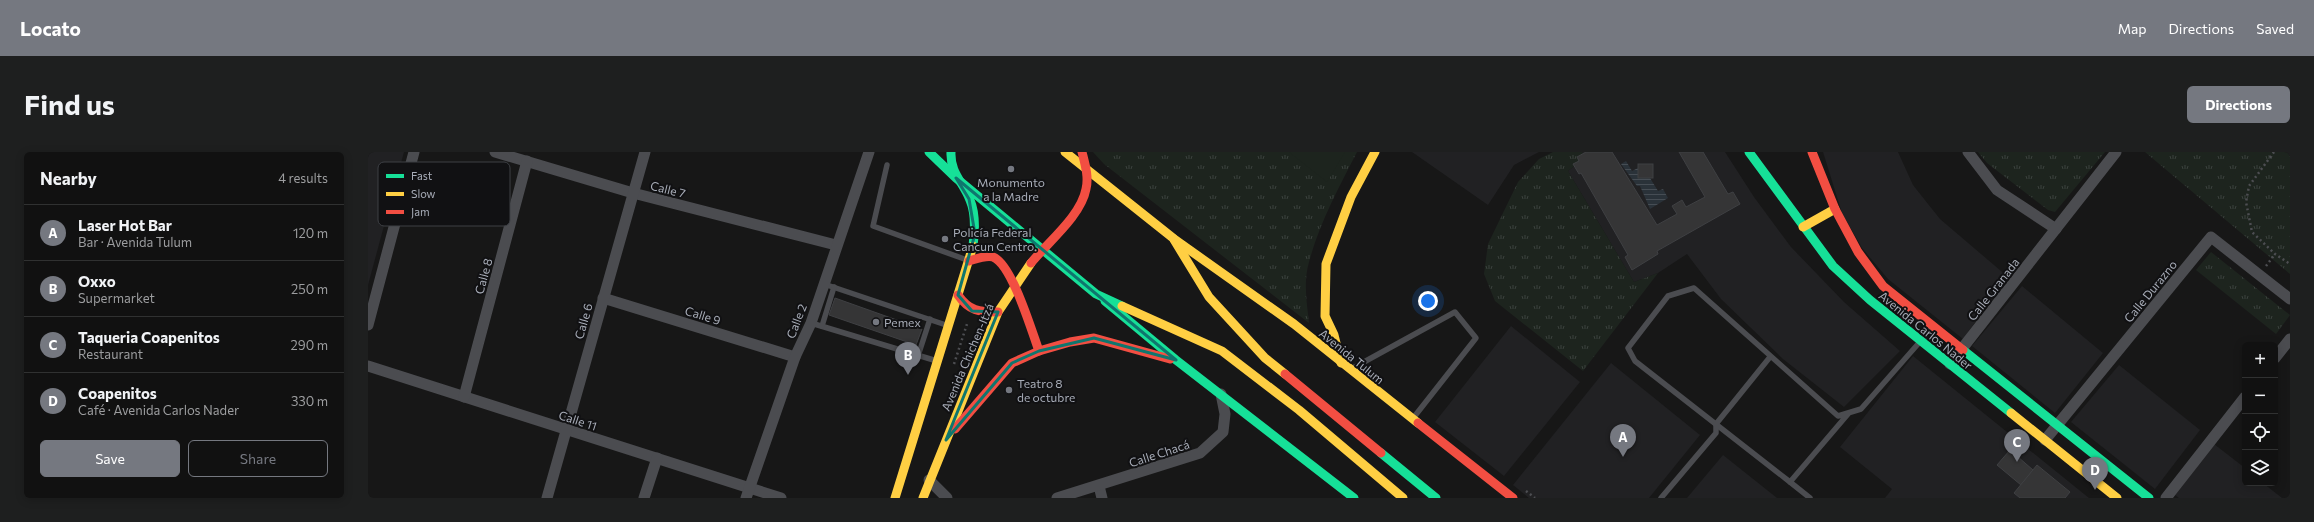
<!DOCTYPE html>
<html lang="en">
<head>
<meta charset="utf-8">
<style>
	:root { --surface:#111; --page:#1e1f1f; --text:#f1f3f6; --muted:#9c9d9f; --line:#303131; --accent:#757880 }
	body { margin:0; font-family:Commissioner,sans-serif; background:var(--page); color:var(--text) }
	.controls { position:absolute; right:12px; bottom:12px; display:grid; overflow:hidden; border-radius:6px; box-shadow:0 2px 10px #0003 }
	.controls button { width:36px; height:36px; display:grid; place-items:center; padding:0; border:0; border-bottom:1px solid var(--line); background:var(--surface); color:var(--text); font:20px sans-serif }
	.you { position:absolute; left:1060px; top:149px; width:14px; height:14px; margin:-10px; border:3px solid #fff; border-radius:50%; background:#1a73e8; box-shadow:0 0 0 6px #1a73e833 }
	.badge { display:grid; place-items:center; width:26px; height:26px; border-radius:50%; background:var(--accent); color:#fff; font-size:13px; font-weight:700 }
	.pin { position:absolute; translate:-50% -33px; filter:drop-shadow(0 1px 2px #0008) }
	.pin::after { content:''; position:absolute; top:21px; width:14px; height:12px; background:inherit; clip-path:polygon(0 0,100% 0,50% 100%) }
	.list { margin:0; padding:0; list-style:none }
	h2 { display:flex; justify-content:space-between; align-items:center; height:52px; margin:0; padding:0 16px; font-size:17px }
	h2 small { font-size:13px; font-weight:400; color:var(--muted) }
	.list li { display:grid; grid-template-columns:26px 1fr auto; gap:12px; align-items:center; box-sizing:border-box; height:56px; padding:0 16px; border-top:1px solid var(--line) }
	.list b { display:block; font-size:15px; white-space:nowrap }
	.list p { margin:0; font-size:13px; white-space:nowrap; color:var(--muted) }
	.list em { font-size:13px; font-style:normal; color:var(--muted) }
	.actions { display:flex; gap:8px; padding:12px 16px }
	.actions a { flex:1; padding:9px 0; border:1px solid var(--accent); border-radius:6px; text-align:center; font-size:14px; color:var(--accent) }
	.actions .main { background:var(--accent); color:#fff }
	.icon { flex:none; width:22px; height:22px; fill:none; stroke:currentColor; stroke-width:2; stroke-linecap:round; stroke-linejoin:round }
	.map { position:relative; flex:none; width:1922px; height:346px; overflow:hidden; border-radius:6px }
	header { display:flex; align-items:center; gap:24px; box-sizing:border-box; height:56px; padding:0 20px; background:var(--accent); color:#fff }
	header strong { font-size:19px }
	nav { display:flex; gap:22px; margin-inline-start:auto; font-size:14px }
	.intro { display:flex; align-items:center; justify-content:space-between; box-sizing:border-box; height:96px; padding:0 24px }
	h1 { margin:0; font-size:28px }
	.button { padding:10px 18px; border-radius:6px; background:var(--accent); color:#fff; font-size:14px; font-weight:700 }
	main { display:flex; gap:24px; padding:0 24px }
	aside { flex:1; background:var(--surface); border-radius:6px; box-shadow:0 2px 10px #0003 }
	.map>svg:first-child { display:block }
	.built { fill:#212123 }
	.grass { fill:url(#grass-tufts) }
	.garden { fill:#1d241e }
	.water { fill:url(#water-rules) }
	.building { fill:#353536; stroke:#3f4043 }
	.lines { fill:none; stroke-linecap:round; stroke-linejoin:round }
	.path { stroke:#4d4e52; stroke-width:2.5; stroke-dasharray:2 3; stroke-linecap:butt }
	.lane { stroke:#4b4c50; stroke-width:5.5 }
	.street { stroke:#4b4c50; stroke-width:11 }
	.fast { stroke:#16e098; stroke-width:9 }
	.slow { stroke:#ffcf43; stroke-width:9 }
	.jam { stroke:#f24e42; stroke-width:9 }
	.marked { fill:none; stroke:#0f766e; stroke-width:3; stroke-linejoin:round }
	.poi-dot { fill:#757880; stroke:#111113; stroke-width:1.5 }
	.labels { text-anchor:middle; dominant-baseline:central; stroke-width:4; stroke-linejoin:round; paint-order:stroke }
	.poi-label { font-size:12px; fill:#a8adb8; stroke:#111113; text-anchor:start }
	.street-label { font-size:12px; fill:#a8adb8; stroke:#111113 }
	.key { fill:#111113; stroke:#3e4045; stroke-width:1 }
	.key-label { font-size:11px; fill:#a8adb8 }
</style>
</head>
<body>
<header>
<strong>Locato</strong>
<nav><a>Map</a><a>Directions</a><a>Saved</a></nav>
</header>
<div class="intro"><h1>Find us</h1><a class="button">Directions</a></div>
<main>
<aside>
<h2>Nearby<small>4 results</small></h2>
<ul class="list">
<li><span class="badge">A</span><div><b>Laser Hot Bar</b><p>Bar · Avenida Tulum</p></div><em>120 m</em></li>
<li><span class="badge">B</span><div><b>Oxxo</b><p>Supermarket</p></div><em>250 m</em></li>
<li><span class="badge">C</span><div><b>Taqueria Coapenitos</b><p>Restaurant</p></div><em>290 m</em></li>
<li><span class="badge">D</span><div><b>Coapenitos</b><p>Café · Avenida Carlos Nader</p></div><em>330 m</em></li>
</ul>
<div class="actions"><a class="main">Save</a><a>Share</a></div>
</aside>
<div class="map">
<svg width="1922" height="346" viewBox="0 0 1922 346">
	<defs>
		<pattern id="grass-tufts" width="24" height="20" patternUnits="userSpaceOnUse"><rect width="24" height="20" fill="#1d241e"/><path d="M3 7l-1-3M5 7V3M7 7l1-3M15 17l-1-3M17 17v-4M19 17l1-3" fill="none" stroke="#3b413d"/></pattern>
		<pattern id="water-rules" width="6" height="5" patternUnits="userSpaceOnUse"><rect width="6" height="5" fill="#2a3239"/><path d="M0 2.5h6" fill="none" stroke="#464d54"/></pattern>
	</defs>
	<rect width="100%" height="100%" fill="#171717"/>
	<g class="built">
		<path d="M0,0H36L0,133Z"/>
		<path d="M1044,0H1171L1146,13L1120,53Z"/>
		<path d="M1214,0H1357L1386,45L1423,95L1476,150L1532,199L1476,255L1415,207L1353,147L1319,102L1290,121L1266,130L1200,19L1217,6Z"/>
		<path d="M1455,0H1530L1545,33L1572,67L1640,125L1595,187L1520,127L1494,96L1474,61Z"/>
		<path d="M1654,134L1735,201L1687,261L1604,194Z"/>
		<path d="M1143,174L1212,230L1136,324L1067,270Z"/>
		<path d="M1545,204L1721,346H1517L1524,337L1472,295Z"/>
		<path d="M1243,211L1332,283L1281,346H1161L1145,333Z"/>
		<path d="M1751,213L1832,278L1787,337L1703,270Z"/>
		<path d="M1846,292L1877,316V331H1895L1914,346H1811L1807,343Z"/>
		<path d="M1355,303L1409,346H1319Z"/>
	</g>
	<g class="grass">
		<path d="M725,0H989C971,35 951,72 941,110C935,130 939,152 941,171L736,12Z"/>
		<path d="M1185,0H1214L1217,6L1200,19L1266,130L1290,121L1215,219L1127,149L1116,122L1120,92L1150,30L1171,7Z"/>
		<path d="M1610,0H1737L1687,60L1680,58L1619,11Z"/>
		<path d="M1777,0H1922V122Z"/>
		<path d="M1843,100L1922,163L1908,182L1828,118Z"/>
	</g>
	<path class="garden" d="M921,0H977L959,30Z"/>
	<path class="water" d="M1258,9L1264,19L1270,16V26H1282L1290,39L1295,37L1300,46L1282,57L1272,34H1269L1253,12Z"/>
	<g class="building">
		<path d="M1218,0H1244L1289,73L1309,62L1304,54L1314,48L1318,55L1337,45L1311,0H1335L1360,42L1365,40L1372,52L1289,99L1290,102L1264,118L1257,105L1260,103L1213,21L1211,22L1205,12L1211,9L1209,5Z"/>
		<rect x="1270" y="12" width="15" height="14"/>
		<path d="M467,146L554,177L548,193L461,163Z"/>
		<path d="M1642,298L1665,318L1653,333L1629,313Z"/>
		<path d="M1669,313L1702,340L1697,346H1652L1646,341Z"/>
	</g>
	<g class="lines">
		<g class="path">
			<path d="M1906,0L1881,34L1878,50L1884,80L1907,102L1922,112"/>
			<path d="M1898,114L1907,102"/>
			<path d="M586,212L599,172"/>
			<path d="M1158,339L1167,346"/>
		</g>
		<g class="lane">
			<path d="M519,13L505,74L599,108"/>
			<path d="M456,132L578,173"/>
			<path d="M443,171L569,209"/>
			<path d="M454,174L466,135"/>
			<path d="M550,204L562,167"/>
			<path d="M985,216L1087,160L1108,186L1046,265"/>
			<path d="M1480,262L1422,330L1267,209L1260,196L1300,144L1326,136L1470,264L1493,257L1564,176"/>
			<path d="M1422,330L1442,346"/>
			<path d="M1293,346L1348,281V272L1402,205"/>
		</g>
		<g class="street">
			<path d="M127,0L265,41L468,93"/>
			<path d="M1600,0L1629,38L1688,77"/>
			<path d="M235,146L427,205"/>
			<path d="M0,173L46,0"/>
			<path d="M1907,206L1922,187"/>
			<path d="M1582,212L1748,0"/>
			<path d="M0,214L413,346"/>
			<path d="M96,245L159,9"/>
			<path d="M1677,288L1843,85L1922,147"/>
			<path d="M561,328L579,346"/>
			<path d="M731,334L734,346"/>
			<path d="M179,346L277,0"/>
			<path d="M276,346L289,306"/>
			<path d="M378,346L427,205L443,171L501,0"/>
			<path d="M689,346L832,301L855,280L857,262L853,242"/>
			<path d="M1798,346L1877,245"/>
		</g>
		<g class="fast">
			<path d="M561,0L588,26L728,142L754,154"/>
			<path d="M583,0C582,21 595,30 602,48C608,62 607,79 605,94"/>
			<path d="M1381,0L1465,114L1502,148L1643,261"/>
			<path d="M737,149L808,208L986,346"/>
			<path d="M1595,198L1781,346"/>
			<path d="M1013,301L1068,346"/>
		</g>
		<g class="slow">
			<path d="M697,0L805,86L841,145L897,206L917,222"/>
			<path d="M1435,75L1467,57"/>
			<path d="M806,87L926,172L1050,271"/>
			<path d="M754,154L854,199L931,258L1035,346"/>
			<path d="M973,211L966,183L957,164L958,112L983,45L1007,0"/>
			<path d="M1643,261L1749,346"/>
			<path d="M527,346L605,94"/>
			<path d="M555,346L630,160L663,111"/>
		</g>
		<g class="jam">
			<path d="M1444,0L1467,57L1490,100L1515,134L1595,198"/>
			<path d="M601,109C608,107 618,103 625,105C644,112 664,180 671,199"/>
			<path d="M663,111C680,90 713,64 718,37C721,25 717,12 714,0"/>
			<path d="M590,143C601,159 611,160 630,160"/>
			<path d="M917,222L1013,301"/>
			<path d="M1050,271L1145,346"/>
			<path d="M587,277L644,211L671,199L702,190L726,186L802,207"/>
		</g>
	</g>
	<path class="marked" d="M588,26L808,208L726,186L671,199L644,211L578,288L630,160L604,159L590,143L607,82L601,47Z"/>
	<g class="poi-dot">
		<circle cx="643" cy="17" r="4"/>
		<circle cx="577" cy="87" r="4"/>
		<circle cx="508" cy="170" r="4"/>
		<circle cx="641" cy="238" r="4"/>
	</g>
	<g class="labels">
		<g class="poi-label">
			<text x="643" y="30" text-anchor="middle">Monumento<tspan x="643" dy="14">a la Madre</tspan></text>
			<text x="585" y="80">Policía Federal<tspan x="585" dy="14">Cancun Centro.</tspan></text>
			<text x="516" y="170">Pemex</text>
			<text x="649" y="231">Teatro 8<tspan x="649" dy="14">de octubre</tspan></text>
		</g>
		<g class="street-label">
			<text transform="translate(300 37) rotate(14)">Calle 7</text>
			<text transform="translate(115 124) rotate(-75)">Calle 8</text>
			<text transform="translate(1625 137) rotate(-52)">Calle Granada</text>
			<text transform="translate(1782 139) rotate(-51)">Calle Durazno</text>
			<text transform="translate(335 163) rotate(17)">Calle 9</text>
			<text transform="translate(215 169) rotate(-74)">Calle 6</text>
			<text transform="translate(428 169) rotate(-69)">Calle 2</text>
			<text transform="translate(1558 178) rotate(39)">Avenida Carlos Nader</text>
			<text transform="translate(984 204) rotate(39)">Avenida Tulum</text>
			<text transform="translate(599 205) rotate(-67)">Avenida Chichen-Itzá</text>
			<text transform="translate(210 268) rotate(18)">Calle 11</text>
			<text transform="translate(791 301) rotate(-18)">Calle Chacá</text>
		</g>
	</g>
	<rect x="10" y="10" width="132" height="64" rx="6" class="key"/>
	<rect x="18" y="22" width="18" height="4" fill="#16e098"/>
	<rect x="18" y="40" width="18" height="4" fill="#ffcf43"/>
	<rect x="18" y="58" width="18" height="4" fill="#f24e42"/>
	<g class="key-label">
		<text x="43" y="28">Fast</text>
		<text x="43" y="46">Slow</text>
		<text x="43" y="64">Jam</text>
	</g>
</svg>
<div class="controls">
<button>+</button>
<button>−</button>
<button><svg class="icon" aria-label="locate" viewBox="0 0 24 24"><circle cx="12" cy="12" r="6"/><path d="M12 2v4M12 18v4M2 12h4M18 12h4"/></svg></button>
<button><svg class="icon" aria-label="layers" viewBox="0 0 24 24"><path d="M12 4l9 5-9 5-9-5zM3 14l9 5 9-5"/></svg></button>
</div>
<div class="you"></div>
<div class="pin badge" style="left:1255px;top:305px">A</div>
<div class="pin badge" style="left:540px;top:223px">B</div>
<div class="pin badge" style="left:1649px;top:310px">C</div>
<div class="pin badge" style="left:1727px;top:338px">D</div>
</div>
</main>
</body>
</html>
